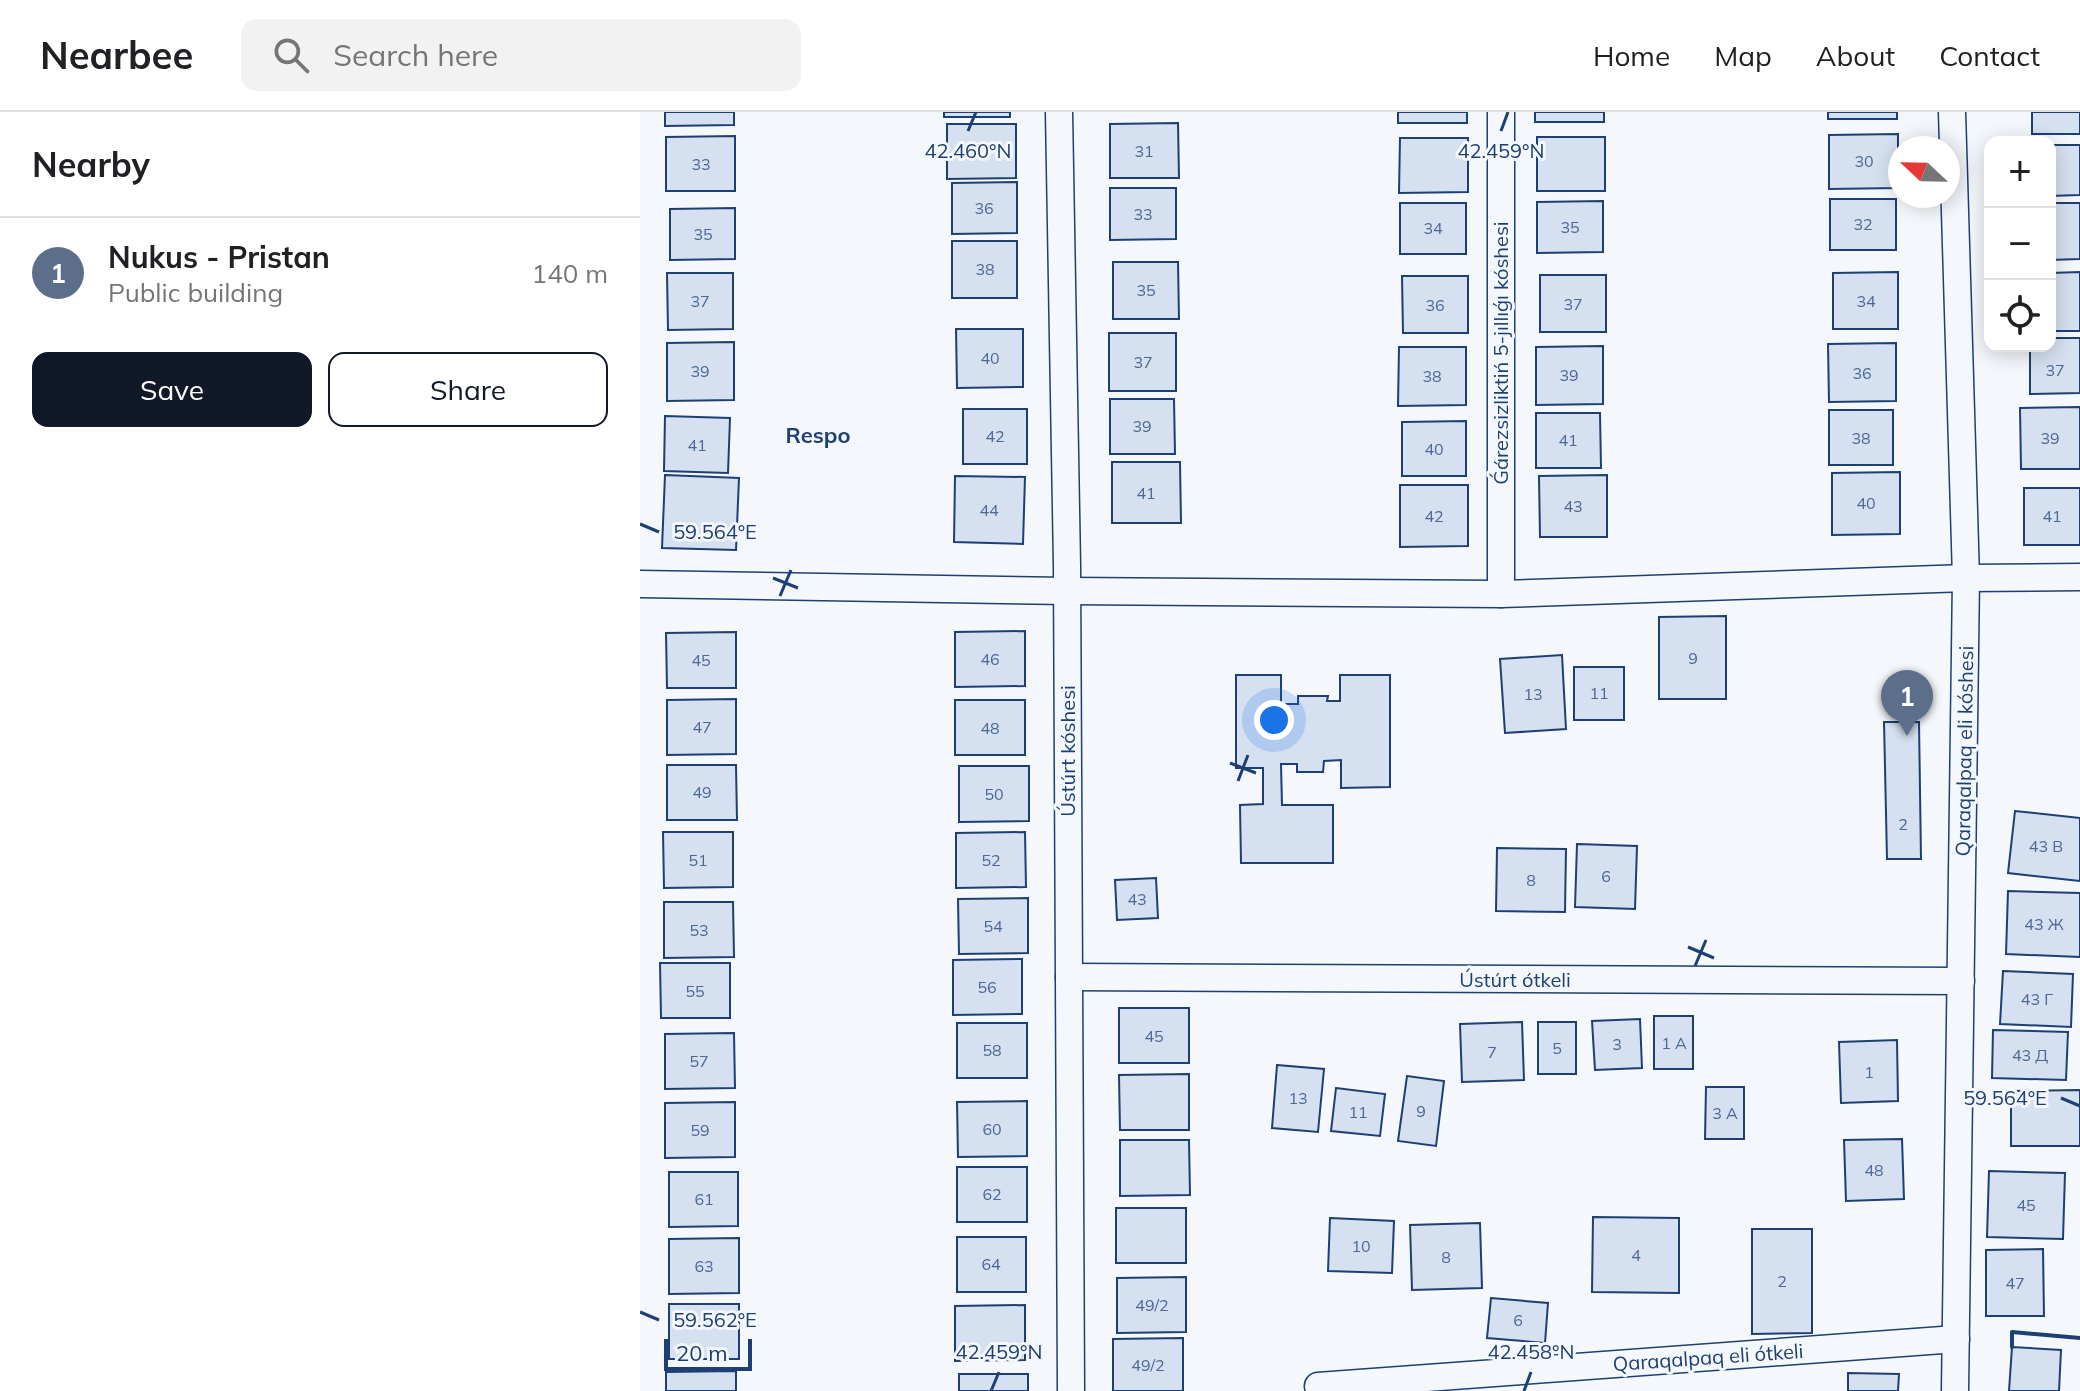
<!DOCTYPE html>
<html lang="en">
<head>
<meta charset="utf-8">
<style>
	:root { --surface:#fff; --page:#f2f2f2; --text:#202124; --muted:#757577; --line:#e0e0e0; --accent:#111827 }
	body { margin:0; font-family:Mulish,sans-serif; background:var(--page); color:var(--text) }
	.controls { position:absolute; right:24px; top:24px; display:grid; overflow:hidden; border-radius:16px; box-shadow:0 4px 20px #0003 }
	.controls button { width:72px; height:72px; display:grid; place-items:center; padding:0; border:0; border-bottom:2px solid var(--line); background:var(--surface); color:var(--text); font:40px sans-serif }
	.compass { position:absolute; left:1248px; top:24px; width:72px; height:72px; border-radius:50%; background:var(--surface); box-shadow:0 4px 20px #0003; rotate:292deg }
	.scale { position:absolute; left:24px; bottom:20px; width:88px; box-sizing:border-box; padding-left:8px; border:4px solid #1d3f73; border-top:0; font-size:22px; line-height:28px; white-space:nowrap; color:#1d3f73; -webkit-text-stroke:6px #f4f7fb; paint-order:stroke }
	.you { position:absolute; left:634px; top:608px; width:28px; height:28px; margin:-20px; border:6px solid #fff; border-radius:50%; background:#1a73e8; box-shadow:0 0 0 12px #1a73e833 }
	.badge { display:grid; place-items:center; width:52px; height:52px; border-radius:50%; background:var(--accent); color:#fff; font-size:26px; font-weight:700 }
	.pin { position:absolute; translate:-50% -66px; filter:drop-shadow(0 2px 4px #0008) }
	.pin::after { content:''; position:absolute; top:42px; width:28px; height:24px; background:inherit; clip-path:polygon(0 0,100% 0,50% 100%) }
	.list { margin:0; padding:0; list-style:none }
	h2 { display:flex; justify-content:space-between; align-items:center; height:104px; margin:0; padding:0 32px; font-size:34px }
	h2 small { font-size:26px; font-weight:400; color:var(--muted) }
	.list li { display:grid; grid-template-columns:52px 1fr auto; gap:24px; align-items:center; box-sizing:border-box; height:112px; padding:0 32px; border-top:2px solid var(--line) }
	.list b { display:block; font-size:30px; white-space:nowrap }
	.list p { margin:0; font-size:26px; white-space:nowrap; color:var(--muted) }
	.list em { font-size:26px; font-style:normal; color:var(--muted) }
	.actions { display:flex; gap:16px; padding:24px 32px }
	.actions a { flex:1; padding:18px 0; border:2px solid var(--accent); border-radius:16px; text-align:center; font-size:28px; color:var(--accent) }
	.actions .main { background:var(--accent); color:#fff }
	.icon { flex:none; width:44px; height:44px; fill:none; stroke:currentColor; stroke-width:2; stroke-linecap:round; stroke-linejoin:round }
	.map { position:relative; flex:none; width:1440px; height:1279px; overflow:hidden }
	header { display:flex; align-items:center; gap:48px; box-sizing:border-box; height:112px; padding:0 40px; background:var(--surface); border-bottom:2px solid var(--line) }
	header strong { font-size:38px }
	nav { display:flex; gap:44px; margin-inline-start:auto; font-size:28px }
	.search { width:560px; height:72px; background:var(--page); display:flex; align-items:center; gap:20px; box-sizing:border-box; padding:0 28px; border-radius:16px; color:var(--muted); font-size:30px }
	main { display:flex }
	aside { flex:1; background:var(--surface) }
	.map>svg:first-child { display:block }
	.building { fill:#d5e0f0; stroke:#1d3f73; stroke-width:2 }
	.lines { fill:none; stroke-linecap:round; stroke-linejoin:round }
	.street-casing { stroke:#1d3f73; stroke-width:29 }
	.street { stroke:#f4f7fb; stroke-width:26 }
	.wall { stroke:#1d3f73; stroke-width:4 }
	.ticks { fill:none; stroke:#1d3f73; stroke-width:3 }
	.labels { text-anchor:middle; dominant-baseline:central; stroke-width:6; stroke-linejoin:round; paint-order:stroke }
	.number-label { font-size:16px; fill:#4b6792 }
	.street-label { font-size:20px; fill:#1d3f73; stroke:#f4f7fb }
	.neighbourhood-label { font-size:22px; font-weight:bold; fill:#1d3f73; stroke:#f4f7fb }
	.ticks-label { font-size:20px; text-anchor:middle; fill:#1d3f73; stroke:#f4f7fb; stroke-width:6; stroke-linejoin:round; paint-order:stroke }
</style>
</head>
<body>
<header>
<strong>Nearbee</strong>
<div class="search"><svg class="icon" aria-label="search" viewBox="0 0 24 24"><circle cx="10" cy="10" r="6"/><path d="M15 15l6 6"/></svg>Search here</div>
<nav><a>Home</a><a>Map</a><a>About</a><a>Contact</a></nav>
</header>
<main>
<aside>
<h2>Nearby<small></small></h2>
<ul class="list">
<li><span class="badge" style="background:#5c6f8a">1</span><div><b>Nukus - Pristan</b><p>Public building</p></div><em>140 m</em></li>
</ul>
<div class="actions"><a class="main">Save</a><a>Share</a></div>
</aside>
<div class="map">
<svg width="1440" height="1279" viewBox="0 0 1440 1279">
	<rect width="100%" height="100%" fill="#f4f7fb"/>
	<g class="building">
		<path d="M25,0H94V13L25,14Z"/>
		<rect x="304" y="0" width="66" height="5"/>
		<rect x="758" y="0" width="69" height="11"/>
		<rect x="895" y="0" width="69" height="10"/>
		<rect x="1188" y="0" width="69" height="7"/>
		<rect x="1392" y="0" width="48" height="22"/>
		<path d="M538,11L539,66H470V12Z"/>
		<path d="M307,12H376V66L307,67Z"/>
		<path d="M1258,22V76L1189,77V23Z"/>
		<path d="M95,24V79H26V25Z"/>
		<rect x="897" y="25" width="68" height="54"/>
		<path d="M760,26H828V80L759,81Z"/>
		<path d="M1410,33H1440V83L1410,84Z"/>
		<path d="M377,70V121L312,122V71Z"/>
		<path d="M470,76H536V127L470,128Z"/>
		<rect x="1190" y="87" width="66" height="51"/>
		<path d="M963,89V140L897,141V90Z"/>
		<rect x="760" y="91" width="66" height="51"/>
		<path d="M1410,91H1440V147L1410,148Z"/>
		<path d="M95,96V147L30,148V97Z"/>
		<rect x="312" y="129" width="65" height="57"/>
		<path d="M473,150H538L539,207H473Z"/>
		<path d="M1258,160V217H1193V161Z"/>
		<path d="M1440,160V219H1410V161Z"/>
		<path d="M27,161H93V217L28,218Z"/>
		<rect x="900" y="163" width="66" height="57"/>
		<path d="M762,164H828V221H763Z"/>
		<path d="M316,217H383V275L317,276Z"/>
		<rect x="469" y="221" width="67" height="58"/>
		<path d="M1410,226H1440V281L1390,282V234H1410Z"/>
		<path d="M94,230V288L27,289V231Z"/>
		<path d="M1256,231V289L1189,290L1188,232Z"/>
		<path d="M963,234V292L896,293V235Z"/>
		<path d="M759,235H826V293L758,294Z"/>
		<path d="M470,287H534L535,342H470Z"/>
		<path d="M1440,295V357H1381L1380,296Z"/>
		<rect x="323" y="297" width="64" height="55"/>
		<rect x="1189" y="298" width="64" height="55"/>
		<path d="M896,301H960L961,356H896Z"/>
		<path d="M25,304L90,306L88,361L24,359Z"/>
		<path d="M826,309V364H762V310Z"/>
		<path d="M472,350H540L541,411H472Z"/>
		<path d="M1260,360V422L1192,423V361Z"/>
		<path d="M25,363L99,366L96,438L22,436Z"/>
		<path d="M967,363V425H900L899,364Z"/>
		<path d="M315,364L385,365L383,432L314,430Z"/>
		<path d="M760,373H828V434L760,435Z"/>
		<rect x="1384" y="376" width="56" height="57"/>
		<path d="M1086,504V587H1019V505Z"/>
		<path d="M385,519V574L315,575V520Z"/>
		<path d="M96,520V576H27L26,521Z"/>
		<path d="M922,543L926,617L865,621L860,547Z"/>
		<rect x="934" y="555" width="50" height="53"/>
		<path d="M596,563H641V592H658V584H688L687,589H700V563H750V675L701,676V648L684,649L683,660H657V652H641L642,693H693V751H601L600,693L623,692V656H596Z"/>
		<path d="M96,587V642L27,643V588Z"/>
		<rect x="315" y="588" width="70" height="55"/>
		<path d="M1244,610H1279L1281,747H1247Z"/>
		<path d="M27,653H96L97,708H27Z"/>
		<path d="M319,654H389V709L319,710Z"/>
		<path d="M1375,699L1440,706V769L1368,761Z"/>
		<path d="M23,720H93V775L24,776Z"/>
		<path d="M385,720L386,775L316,776V721Z"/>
		<path d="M937,732L997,734L995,797L935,795Z"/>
		<path d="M857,736L926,737L925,800L856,799Z"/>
		<path d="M516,766L518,806L477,808L475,768Z"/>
		<path d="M1368,779L1440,781V845L1366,842Z"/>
		<path d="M388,786V841L319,842L318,787Z"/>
		<path d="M24,790H93L94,845L24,846Z"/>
		<path d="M382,847V902L313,903V848Z"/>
		<path d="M20,851H90V906H21Z"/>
		<path d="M1363,859L1433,862L1431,915L1360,912Z"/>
		<rect x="479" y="896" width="70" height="55"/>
		<rect x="1014" y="904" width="39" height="53"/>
		<path d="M1000,907L1002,956L955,958L952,909Z"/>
		<path d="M882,910L884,968L822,970L820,912Z"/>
		<rect x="898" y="910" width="38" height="52"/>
		<rect x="317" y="911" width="70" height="55"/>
		<path d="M1353,918L1428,920L1426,968L1352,966Z"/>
		<path d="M94,921L95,976L25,977V922Z"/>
		<path d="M1257,928L1258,989L1201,991L1199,930Z"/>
		<path d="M637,953L684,957L678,1020L632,1016Z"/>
		<path d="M549,962V1018H480L479,963Z"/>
		<path d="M767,964L804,969L796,1034L758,1029Z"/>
		<path d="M1066,975H1104V1027H1065Z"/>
		<path d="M696,976L745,982L740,1024L691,1019Z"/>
		<path d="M1440,978V1034H1371V979Z"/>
		<path d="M387,989V1044L318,1045L317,990Z"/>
		<path d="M95,990V1045L25,1046V991Z"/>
		<path d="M1262,1027L1264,1087L1206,1089L1204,1028Z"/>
		<path d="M480,1028H549L550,1083L480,1084Z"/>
		<rect x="317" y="1055" width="70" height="55"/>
		<path d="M1349,1059L1425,1061L1423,1127L1347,1125Z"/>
		<path d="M29,1060H98V1114L29,1115Z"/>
		<rect x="476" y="1096" width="70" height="55"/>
		<path d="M953,1105L1039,1106V1181L952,1180Z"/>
		<path d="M690,1106L754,1109L752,1161L688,1159Z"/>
		<path d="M840,1111L842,1176L772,1178L770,1113Z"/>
		<path d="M1112,1117H1172V1221L1112,1222Z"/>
		<rect x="317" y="1125" width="69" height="55"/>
		<path d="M99,1126V1181L29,1182V1127Z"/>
		<path d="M1403,1137L1404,1204H1346V1138Z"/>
		<path d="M546,1165V1220L477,1221V1166Z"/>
		<path d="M851,1186L908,1191L905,1231L847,1226Z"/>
		<rect x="29" y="1192" width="70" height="55"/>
		<path d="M385,1193V1248L315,1249V1194Z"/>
		<path d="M543,1226V1279H473V1227Z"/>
		<path d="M1372,1235L1421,1238L1419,1279H1369Z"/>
		<path d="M96,1259V1279H26V1260Z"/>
		<path d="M1208,1261L1259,1262L1258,1279H1208Z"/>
		<rect x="319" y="1262" width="69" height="17"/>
	</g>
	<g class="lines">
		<defs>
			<g id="street">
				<path d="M419,0L427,454L431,1279"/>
				<path d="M1312,0L1326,466L1315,1279"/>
				<path d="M0,472L427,479L861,482L1326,466L1440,465"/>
				<path d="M861,482V0"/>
				<path d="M429,865L1321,869"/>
				<path d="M678,1274L1316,1227"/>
			</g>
		</defs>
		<use href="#street" class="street-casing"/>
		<use href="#street" class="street"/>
		<path class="wall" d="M1372,1235V1220L1440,1226"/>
	</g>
	<path class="ticks" d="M328,19L336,0M861,19L868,0M0,412L19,420M133,466L158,476M140,484L151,458M590,651L616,661M598,669L608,643M1048,835L1074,846M1055,854L1066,828M1421,986L1440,994M0,1200L19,1208M351,1279L359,1260M884,1279L891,1260"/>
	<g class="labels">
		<g class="number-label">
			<text x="504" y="39">31</text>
			<text x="1224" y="49">30</text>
			<text x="61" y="52">33</text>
			<text x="344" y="96">36</text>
			<text x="503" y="102">33</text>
			<text x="1223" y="112">32</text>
			<text x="930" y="115">35</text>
			<text x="793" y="116">34</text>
			<text x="63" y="122">35</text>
			<text x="345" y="157">38</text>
			<text x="506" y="178">35</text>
			<text x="60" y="189">37</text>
			<text x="1226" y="189">34</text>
			<text x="933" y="192">37</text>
			<text x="795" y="193">36</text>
			<text x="350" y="246">40</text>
			<text x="503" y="250">37</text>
			<text x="1415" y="258">37</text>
			<text x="60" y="259">39</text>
			<text x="1222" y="261">36</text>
			<text x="929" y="263">39</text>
			<text x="792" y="264">38</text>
			<text x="502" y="314">39</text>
			<text x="355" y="324">42</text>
			<text x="1221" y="326">38</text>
			<text x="1410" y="326">39</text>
			<text x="928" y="328">41</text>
			<text x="57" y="333">41</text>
			<text x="794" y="337">40</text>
			<text x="506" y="381">41</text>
			<text x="1226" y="391">40</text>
			<text x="933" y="394">43</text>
			<text x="349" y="398">44</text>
			<text x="794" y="404">42</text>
			<text x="1412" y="404">41</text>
			<text x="1053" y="546">9</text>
			<text x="350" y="547">46</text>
			<text x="61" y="548">45</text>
			<text x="959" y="581">11</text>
			<text x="893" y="582">13</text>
			<text x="62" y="615">47</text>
			<text x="350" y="616">48</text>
			<text x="62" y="680">49</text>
			<text x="354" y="682">50</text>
			<text x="1263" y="712">2</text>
			<text x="1406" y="734">43 В</text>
			<text x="58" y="748">51</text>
			<text x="351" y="748">52</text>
			<text x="966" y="764">6</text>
			<text x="891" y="768">8</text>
			<text x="497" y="787">43</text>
			<text x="1404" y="812">43 Ж</text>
			<text x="353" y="814">54</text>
			<text x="59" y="818">53</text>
			<text x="347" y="875">56</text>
			<text x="55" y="879">55</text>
			<text x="1397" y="887">43 Г</text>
			<text x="514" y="924">45</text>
			<text x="1034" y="931">1 А</text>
			<text x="977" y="932">3</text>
			<text x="917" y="936">5</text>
			<text x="352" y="938">58</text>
			<text x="852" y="940">7</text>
			<text x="1390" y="943">43 Д</text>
			<text x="59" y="949">57</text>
			<text x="1229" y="960">1</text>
			<text x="658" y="986">13</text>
			<text x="781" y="999">9</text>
			<text x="718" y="1000">11</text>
			<text x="1085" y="1001">3 А</text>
			<text x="352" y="1017">60</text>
			<text x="60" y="1018">59</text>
			<text x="1234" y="1058">48</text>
			<text x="352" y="1082">62</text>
			<text x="64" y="1087">61</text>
			<text x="1386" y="1093">45</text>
			<text x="721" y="1134">10</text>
			<text x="996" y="1143">4</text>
			<text x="806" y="1145">8</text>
			<text x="351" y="1152">64</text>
			<text x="64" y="1154">63</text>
			<text x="1142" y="1169">2</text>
			<text x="1375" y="1171">47</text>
			<text x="512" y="1193">49/2</text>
			<text x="878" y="1208">6</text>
			<text x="508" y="1253">49/2</text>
		</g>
		<g class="street-label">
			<text transform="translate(860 241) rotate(-90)">Ǵárezsizliktiń 5-jıllıǵı kóshesi</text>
			<text transform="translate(427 639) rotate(-90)">Ústúrt kóshesi</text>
			<text transform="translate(1324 639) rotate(-89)">Qaraqalpaq eli kóshesi</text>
			<text x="875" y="867">Ústúrt ótkeli</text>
			<text transform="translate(1068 1245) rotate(-4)">Qaraqalpaq eli ótkeli</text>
		</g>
		<g class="neighbourhood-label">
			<text x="178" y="323">Respo</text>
		</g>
	</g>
	<g class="ticks-label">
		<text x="861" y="46">42.459°N</text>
		<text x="328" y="46">42.460°N</text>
		<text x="75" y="427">59.564°E</text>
		<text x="1365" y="993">59.564°E</text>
		<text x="75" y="1215">59.562°E</text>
		<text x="359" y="1247">42.459°N</text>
		<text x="891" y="1247">42.458°N</text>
	</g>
</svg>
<div class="controls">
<button>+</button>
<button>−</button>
<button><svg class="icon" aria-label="locate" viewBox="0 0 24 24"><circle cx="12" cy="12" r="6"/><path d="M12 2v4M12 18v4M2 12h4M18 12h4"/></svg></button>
</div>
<svg class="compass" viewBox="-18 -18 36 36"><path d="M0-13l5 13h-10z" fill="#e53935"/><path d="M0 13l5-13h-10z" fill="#757577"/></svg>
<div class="scale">20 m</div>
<div class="you"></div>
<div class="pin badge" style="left:1267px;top:624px;background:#5c6f8a">1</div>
</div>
</main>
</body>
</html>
